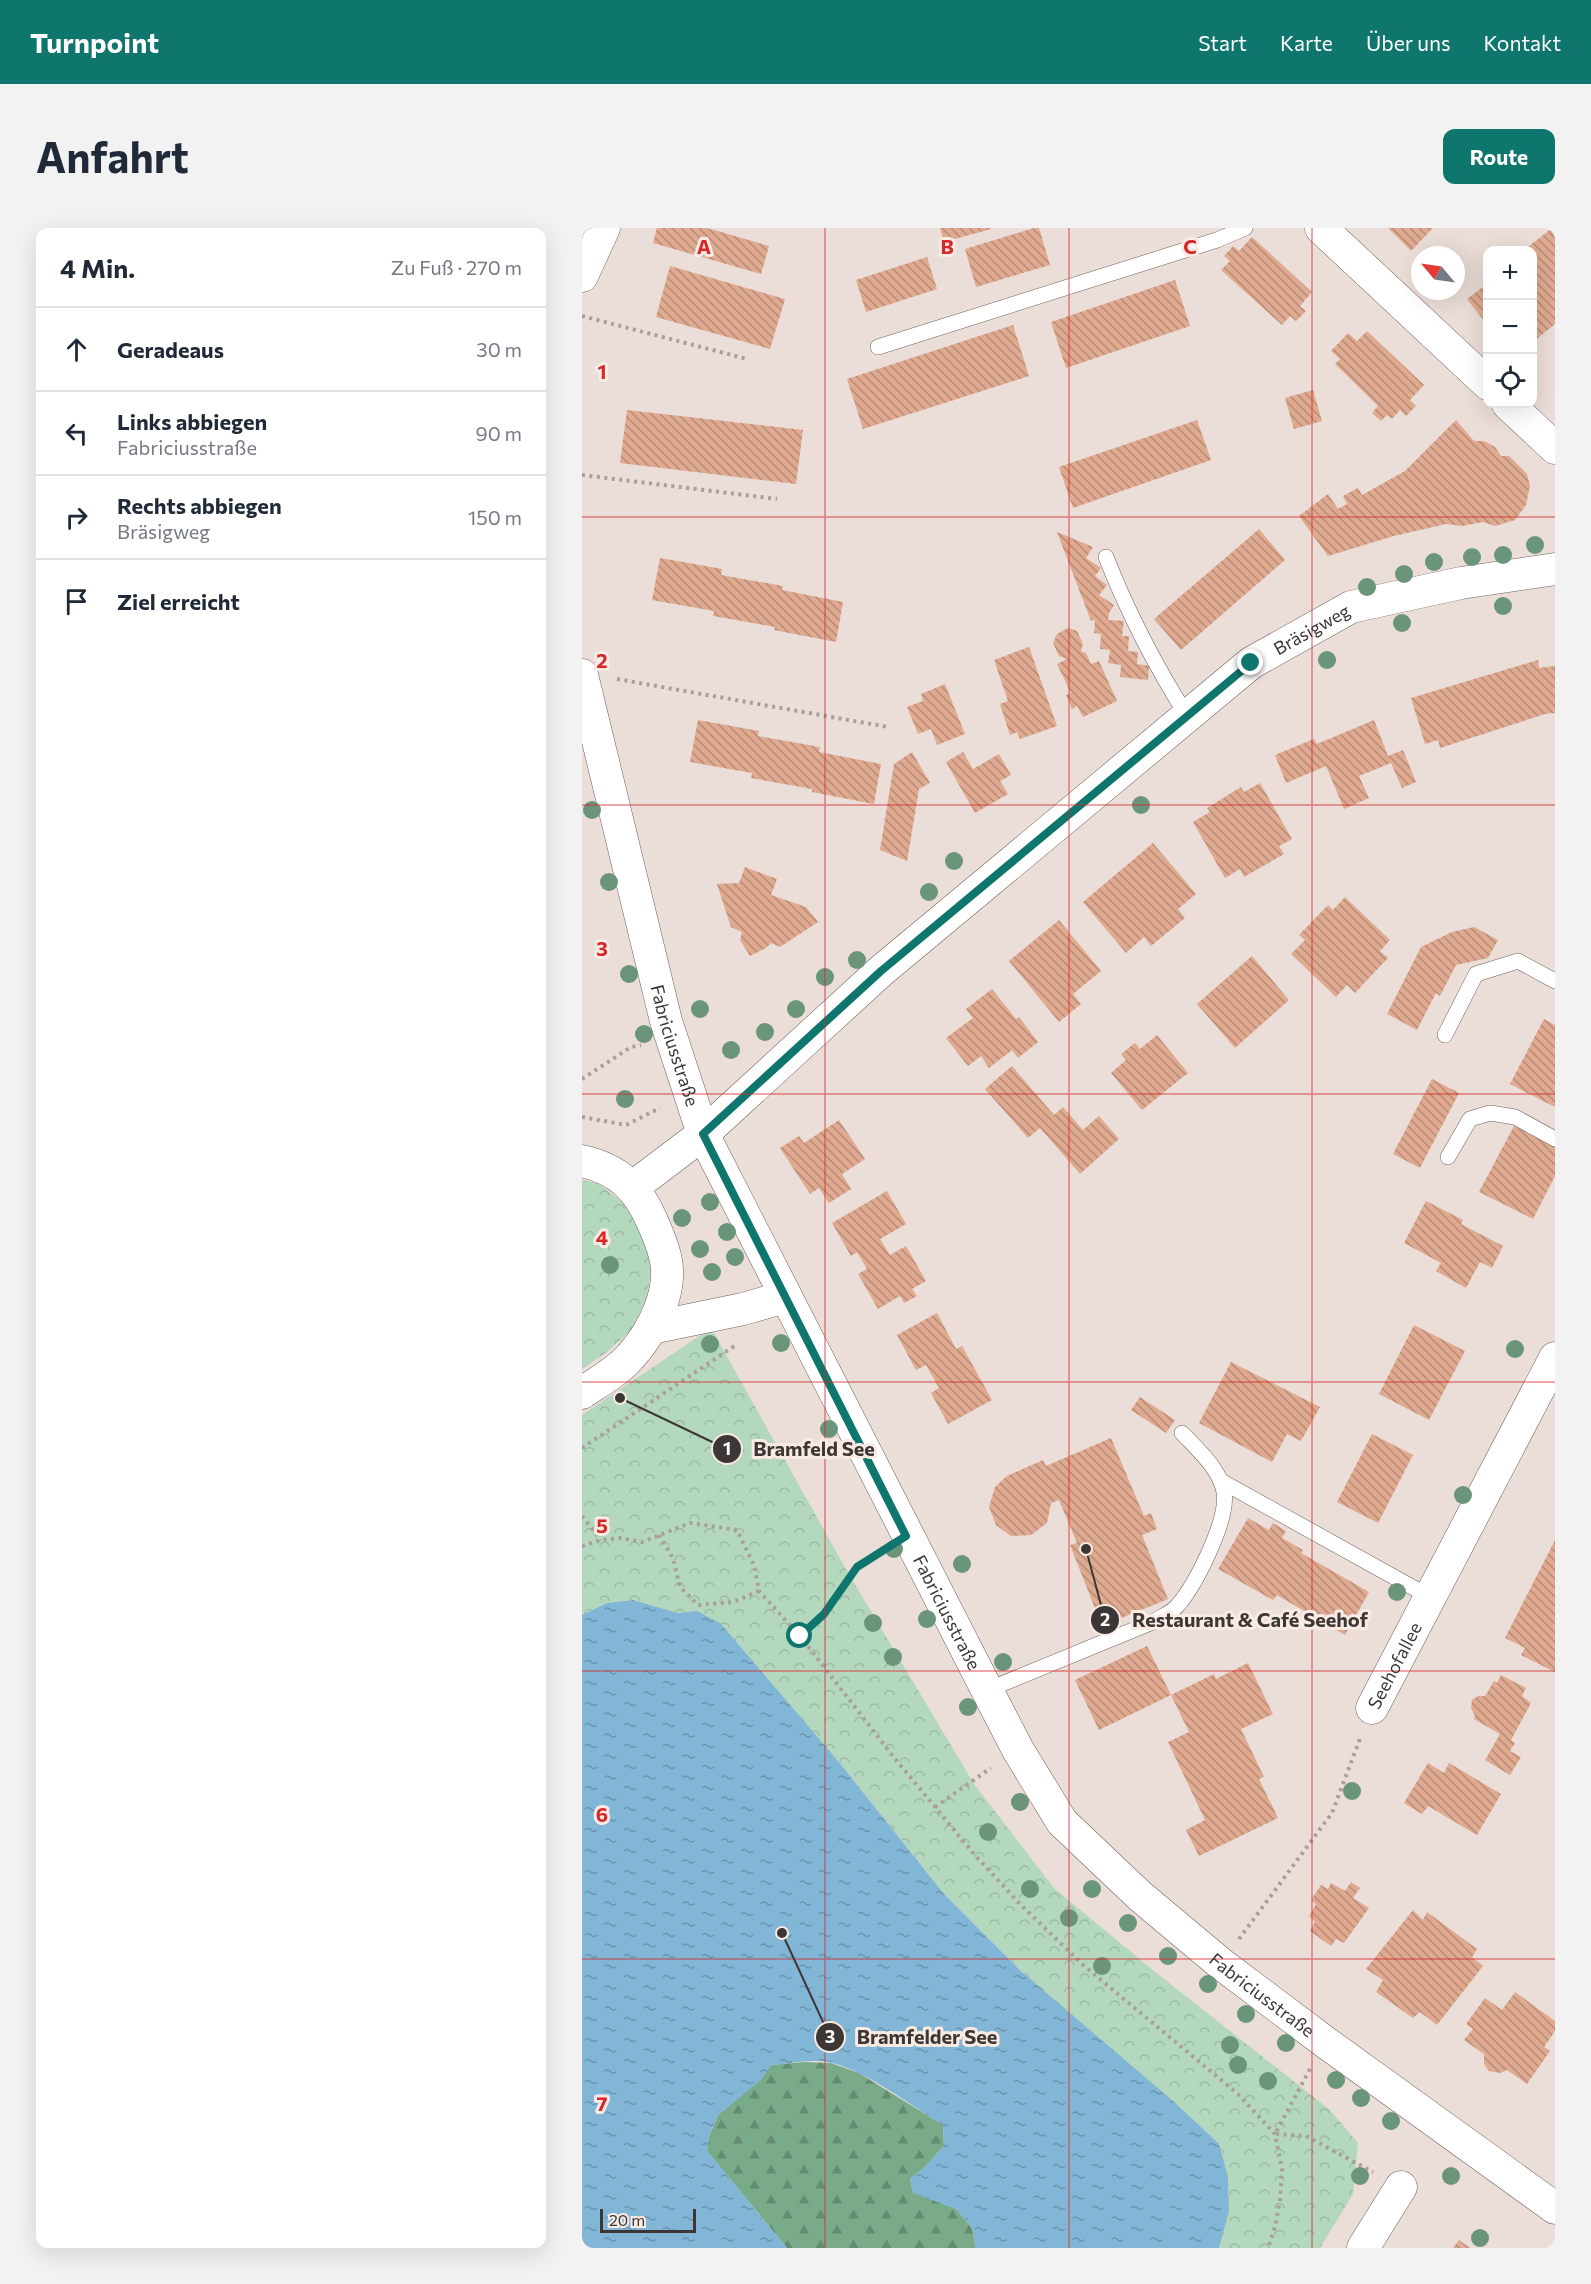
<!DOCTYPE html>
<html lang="de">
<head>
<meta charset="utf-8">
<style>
	:root { --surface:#fff; --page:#f2f2f3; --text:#1f2937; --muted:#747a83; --line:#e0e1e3; --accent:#0f766e }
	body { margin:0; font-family:Commissioner,sans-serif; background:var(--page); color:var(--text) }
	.controls { position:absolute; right:18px; top:18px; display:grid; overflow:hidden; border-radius:12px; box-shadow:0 6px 24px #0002 }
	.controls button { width:54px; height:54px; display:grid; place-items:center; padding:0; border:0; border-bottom:2px solid var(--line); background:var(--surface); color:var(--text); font:30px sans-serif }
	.compass { position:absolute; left:829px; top:18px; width:54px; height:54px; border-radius:50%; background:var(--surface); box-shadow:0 6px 24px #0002; rotate:299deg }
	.scale { position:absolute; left:18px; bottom:15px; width:96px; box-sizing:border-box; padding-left:6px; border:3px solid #3c3735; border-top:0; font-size:16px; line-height:21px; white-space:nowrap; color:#3c3735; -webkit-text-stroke:4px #f9eae4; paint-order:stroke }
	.stop { position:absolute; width:18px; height:18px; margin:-14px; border:4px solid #0f766e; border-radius:50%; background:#fff }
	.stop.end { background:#0f766e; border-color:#fff; box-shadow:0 2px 6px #0008 }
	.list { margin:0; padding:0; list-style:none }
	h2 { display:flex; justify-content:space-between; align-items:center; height:78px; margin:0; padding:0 24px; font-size:26px }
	h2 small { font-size:20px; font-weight:400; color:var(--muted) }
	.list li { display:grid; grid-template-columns:39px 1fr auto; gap:18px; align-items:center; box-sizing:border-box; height:84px; padding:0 24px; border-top:2px solid var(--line) }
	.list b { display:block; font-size:22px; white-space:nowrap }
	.list p { margin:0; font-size:20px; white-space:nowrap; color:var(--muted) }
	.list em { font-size:20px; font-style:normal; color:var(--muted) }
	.icon { flex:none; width:33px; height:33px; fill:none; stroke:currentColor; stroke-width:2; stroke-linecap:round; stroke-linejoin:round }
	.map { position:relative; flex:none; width:973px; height:2020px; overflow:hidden; border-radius:12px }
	header { display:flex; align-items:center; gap:36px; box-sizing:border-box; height:84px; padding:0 30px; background:var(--accent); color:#fff }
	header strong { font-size:28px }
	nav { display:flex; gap:33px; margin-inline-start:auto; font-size:21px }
	.intro { display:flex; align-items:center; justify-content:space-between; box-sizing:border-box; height:144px; padding:0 36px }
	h1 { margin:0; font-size:42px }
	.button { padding:15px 27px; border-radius:12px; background:var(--accent); color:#fff; font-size:21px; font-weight:700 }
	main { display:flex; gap:36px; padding:0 36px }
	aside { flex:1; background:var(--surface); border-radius:12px; box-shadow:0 6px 24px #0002 }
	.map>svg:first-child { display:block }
	.forest { fill:url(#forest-firs) }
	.park { fill:url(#park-crowns) }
	.water { fill:url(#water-ripples) }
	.building { fill:url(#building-back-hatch) }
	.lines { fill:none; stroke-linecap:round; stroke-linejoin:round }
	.lane-casing { stroke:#6d615c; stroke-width:16 }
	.street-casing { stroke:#6d615c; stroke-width:33 }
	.path { stroke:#a99f9a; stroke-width:4; stroke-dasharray:3 4.5; stroke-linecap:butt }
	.lane { stroke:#fff; stroke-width:15 }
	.street { stroke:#fff; stroke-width:32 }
	.tree { fill:#6a957b }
	.route { stroke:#0f766e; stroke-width:8 }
	.grid { fill:none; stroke:#d62828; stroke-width:1.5; stroke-opacity:0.55 }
	.labels { text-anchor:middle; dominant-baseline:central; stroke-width:6; stroke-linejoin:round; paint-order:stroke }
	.street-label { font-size:18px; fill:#3c3735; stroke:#f9eae4 }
	.grid-label { font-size:20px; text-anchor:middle; font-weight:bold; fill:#d62828; stroke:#f9eae4; stroke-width:6; stroke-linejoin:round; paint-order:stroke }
	.leader { fill:none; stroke:#3c3735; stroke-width:2 }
	.callout-dot { fill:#3c3735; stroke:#f9eae4; stroke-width:2 }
	.mark-label { font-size:18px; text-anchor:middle; font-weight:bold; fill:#fff }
	.callout-label { font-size:20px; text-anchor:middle; font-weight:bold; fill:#3c3735; stroke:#f9eae4; stroke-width:6; stroke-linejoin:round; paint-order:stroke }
</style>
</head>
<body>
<header>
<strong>Turnpoint</strong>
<nav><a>Start</a><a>Karte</a><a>Über uns</a><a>Kontakt</a></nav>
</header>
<div class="intro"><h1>Anfahrt</h1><a class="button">Route</a></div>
<main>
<aside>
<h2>4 Min.<small>Zu Fuß · 270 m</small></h2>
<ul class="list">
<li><svg class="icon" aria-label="ahead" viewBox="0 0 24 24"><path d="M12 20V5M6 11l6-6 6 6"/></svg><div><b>Geradeaus</b></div><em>30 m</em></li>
<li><svg class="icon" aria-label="left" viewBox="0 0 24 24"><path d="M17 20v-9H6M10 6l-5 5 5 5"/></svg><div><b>Links abbiegen</b><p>Fabriciusstraße</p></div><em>90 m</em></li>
<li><svg class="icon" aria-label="right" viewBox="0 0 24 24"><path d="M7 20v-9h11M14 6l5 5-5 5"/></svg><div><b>Rechts abbiegen</b><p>Bräsigweg</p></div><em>150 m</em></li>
<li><svg class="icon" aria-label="arrive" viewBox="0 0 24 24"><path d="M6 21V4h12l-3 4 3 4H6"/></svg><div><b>Ziel erreicht</b></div></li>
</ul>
</aside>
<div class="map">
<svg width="973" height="2020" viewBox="0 0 973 2020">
	<defs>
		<pattern id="forest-firs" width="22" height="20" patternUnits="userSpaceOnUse" patternTransform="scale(1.5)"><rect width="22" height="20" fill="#79ab89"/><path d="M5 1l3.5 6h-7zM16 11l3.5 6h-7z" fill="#648c71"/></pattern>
		<pattern id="park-crowns" width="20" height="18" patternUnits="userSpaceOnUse" patternTransform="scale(1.5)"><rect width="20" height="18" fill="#b4d8be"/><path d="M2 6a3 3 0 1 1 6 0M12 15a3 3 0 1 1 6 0" fill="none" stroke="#9cbaa4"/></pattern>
		<pattern id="water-ripples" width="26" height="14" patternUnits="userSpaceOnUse" patternTransform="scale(1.5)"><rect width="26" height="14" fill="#81b6d6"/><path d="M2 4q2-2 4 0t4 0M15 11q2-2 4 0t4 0" fill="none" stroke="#6b95ae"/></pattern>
		<pattern id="building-back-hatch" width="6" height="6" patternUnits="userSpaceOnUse" patternTransform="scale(1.5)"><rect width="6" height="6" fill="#e0aa91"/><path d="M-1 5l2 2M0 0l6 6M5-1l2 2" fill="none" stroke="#b78b77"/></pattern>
	</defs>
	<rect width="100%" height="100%" fill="#ebddd7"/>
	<path class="forest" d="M222,1834L249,1835L277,1845L361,1897L362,1918L342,1940L328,1951L331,1964L374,1981L390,2000L394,2020H205L125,1923L127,1908L136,1887L178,1852L189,1837Z"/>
	<g class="park">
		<path d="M0,952L16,955L48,980L70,1035L65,1070L49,1102L25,1124L0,1141Z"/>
		<path d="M129,1100L265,1343L392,1556L472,1660L572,1743L748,1882L776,1915L771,1966L738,2020H637L647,1983L646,1949L362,1666L256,1533L115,1383L96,1385L51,1372L25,1375L0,1387V1187Z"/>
	</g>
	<path class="water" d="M51,1372L96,1385L115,1383L139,1396L256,1533L362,1666L440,1744L591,1873L637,1916L646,1949L647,1983L637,2020H394L390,2000L374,1981L331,1965L328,1951L342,1940L362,1918L361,1897C330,1878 284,1843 250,1835C231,1830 208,1836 189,1837L179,1852L136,1887L127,1908L125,1923L205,2020H0V1387L25,1375Z"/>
	<g class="building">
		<path d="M75,0H125L187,18L179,46L71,15Z"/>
		<path d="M358,0H408L409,1L362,14Z"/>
		<path d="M452,0H457L468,37L394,59L383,21Z"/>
		<path d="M806,0H851L829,23Z"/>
		<path d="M970,0H973V96L951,114V22H942Z"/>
		<path d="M670,9L730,64L718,78L724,83L714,93L708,88L700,97L639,42L648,33L642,28L651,18L657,23Z"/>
		<path d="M345,29L355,61L284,84L274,52Z"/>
		<path d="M88,38L203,71L188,121L74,89Z"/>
		<path d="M593,52L608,98L484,140L469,94Z"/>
		<path d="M906,55V98L885,71Z"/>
		<path d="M431,97L447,148L281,201L265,151Z"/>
		<path d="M785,103L842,157L828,172L834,178L824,188L818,182L810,191L805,187L799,193L790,185L796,178L753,136L758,131L749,123L766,105L775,113Z"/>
		<path d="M731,162L740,193L712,201L703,170Z"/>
		<path d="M45,182L221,202L214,256L38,235Z"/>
		<path d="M615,192L629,232L491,280L477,239Z"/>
		<path d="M874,192L892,213H902L913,219L919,228H927L945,246L948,258L944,277L933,292L913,298L901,294L880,298L864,296L812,308L746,328L717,288L746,266L756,281L765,276L761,268L776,260L780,267L823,243Z"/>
		<path d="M677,301L703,332L599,422L572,391Z"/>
		<path d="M475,304L511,319L504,330L519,340L513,348L525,357L517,367L532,377L527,385L526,392L542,393L540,408H547L546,423L556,424L555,436L567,438L566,452L538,449L539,437L526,435L528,422L518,421L519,406L512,405L513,391L509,393Z"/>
		<path d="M78,330L140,341L139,347L201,358L200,362L261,374L254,414L192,402L193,399L131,388L132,383L70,372Z"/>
		<path d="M486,400L495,403L501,416L499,423L504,425L509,436L517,433L535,473L501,489L495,478L490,481L484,467L489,465L475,436L485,431L477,428L471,415L475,406Z"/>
		<path d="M447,419L475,498L438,511L435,504L428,507L418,476L426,473L412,432Z"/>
		<path d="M956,432L957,440L973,438V485L963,486L858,520L856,512L843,516L829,470Z"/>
		<path d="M363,456L383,506L355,517L349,501L336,506L325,479L341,473L339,466Z"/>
		<path d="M116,492L177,503L176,508L238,519L237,524L299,536L292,576L230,564V561L169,550L170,545L108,534Z"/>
		<path d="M792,492L806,528L821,522L834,554L820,560L809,535L777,548L787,570L762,581L744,538L704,555L693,527L732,511L735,516Z"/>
		<path d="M330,524L348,555L337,561L325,633L298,622L312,536Z"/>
		<path d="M381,524L391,541L417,526L429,547L418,553L426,566L393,585L364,534Z"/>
		<path d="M678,555L710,611L697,618L702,626L662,649L658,641L643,650L611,594L628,584L625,580L659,559L662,564Z"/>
		<path d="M571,615L614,666L596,681L603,690L569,718L562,709L544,725L501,674Z"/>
		<path d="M163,639L195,651L189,667L224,679L236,694L198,719L189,715L184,720L168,728L158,712L160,704L149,699L135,656L157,655Z"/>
		<path d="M763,669L808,712L798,723L806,730L773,765L765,757L754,769L709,726L723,712L717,707L746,677L751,682Z"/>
		<path d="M477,692L519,743L491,766L499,776L477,794L427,733Z"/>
		<path d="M892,699L916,712L906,730L874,737L858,768L854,765L835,802L805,786L839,719L870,704Z"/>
		<path d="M670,728L707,772L653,820L615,776Z"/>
		<path d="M410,761L434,791L437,789L456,814L436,830L430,822L407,840L399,828L386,838L364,810L391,790L384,781Z"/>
		<path d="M962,791L973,797V879L928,856Z"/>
		<path d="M575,807L606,845L560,882L529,845L544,832L539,826L553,815L558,821Z"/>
		<path d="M430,838L472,887L481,879L501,902L517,888L537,911L498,946L458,900L446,910L403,861Z"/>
		<path d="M850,851L877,865L838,940L811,926Z"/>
		<path d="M257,892L283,931L260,946L269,961L247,975L237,960L228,966L198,920L217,908L222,915Z"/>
		<path d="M932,898L973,919V948L951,991L897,964Z"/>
		<path d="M305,963L324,996L298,1011L308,1027L324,1018L344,1053L330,1061L335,1068L322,1075L318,1068L296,1081L276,1046L285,1041L275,1024L269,1028L250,995Z"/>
		<path d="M844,973L881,992L879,996L921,1018L910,1040L898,1034L884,1060L854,1043L859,1035L822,1015Z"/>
		<path d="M355,1085L374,1121L380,1118L410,1172L366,1196L349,1165L357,1160L344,1137L334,1142L315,1107Z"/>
		<path d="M832,1097L883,1123L847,1192L797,1166Z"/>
		<path d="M649,1134L738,1179L719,1213L705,1206L690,1234L617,1195Z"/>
		<path d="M558,1169L593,1192L584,1205L549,1182Z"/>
		<path d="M790,1206L831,1227L796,1295L755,1274Z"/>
		<path d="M529,1210L562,1288L569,1285L575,1301L560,1307L586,1371L520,1398L488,1317L495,1315L477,1272L469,1275L465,1295L449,1307L429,1308L414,1297L407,1279L413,1259L425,1248L461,1232L464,1238Z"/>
		<path d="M666,1290L687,1302L691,1295L704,1303L700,1310L721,1322L719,1325L787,1364L763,1407L695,1367L691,1372L636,1341Z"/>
		<path d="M973,1312V1444L939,1427L943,1420L923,1410Z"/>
		<path d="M565,1418L589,1467L517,1502L493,1452Z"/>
		<path d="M666,1435L691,1486L659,1501L682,1549L677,1551L696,1590L617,1628L604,1602L623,1592L586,1514L607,1504L589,1467L632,1446L634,1451Z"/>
		<path d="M919,1447L944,1460L940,1468L949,1475L929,1512L933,1515L928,1523L939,1529L928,1547L903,1532L918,1506L892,1491L893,1488L889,1480L890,1472L896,1468H903L912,1453L915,1455Z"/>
		<path d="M846,1535L862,1545L867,1535L919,1566L895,1607L846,1578L840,1586L822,1575Z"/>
		<path d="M769,1654L778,1660L771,1670L787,1680L762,1715L754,1711L749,1718L728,1703L733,1694L727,1688L734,1676L729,1672L739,1657L746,1661L749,1655L763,1663Z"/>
		<path d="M831,1682L841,1692L845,1684L895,1721L890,1729L901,1738L855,1797L838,1784L831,1790L794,1764L801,1752L784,1741Z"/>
		<path d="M933,1764L973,1793V1803L962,1819L968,1823L945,1856L925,1842L918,1845L907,1843L902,1836V1826L882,1812L891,1801L884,1796L903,1770L920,1782Z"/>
		<path d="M877,2012L888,2020H871Z"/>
	</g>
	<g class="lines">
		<defs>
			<g id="lane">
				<path d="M296,119L635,12L663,0"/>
				<path d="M524,329C546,385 573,437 605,488"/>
				<path d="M863,807L894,746L936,733L973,753"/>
				<path d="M866,929L888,891L908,885L933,889L973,911"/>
				<path d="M639,1253L848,1369"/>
				<path d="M405,1462L573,1393C580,1388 591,1384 596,1377C614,1356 647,1291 642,1264C638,1241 615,1221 600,1205"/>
			</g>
			<g id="street">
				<path d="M739,0L906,156"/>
				<path d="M0,48L22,0"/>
				<path d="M926,176L973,220"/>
				<path id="s1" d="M0,447L84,793L121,906L405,1462L436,1522L480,1594L558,1668L638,1735L743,1814L973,1980"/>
				<path d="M0,933C36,941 56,960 70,993C75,1004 80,1016 83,1028C92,1062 71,1104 48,1129C35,1144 16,1154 0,1165"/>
				<path id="s2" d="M51,959L121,906L299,743L669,435L769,379L879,355L973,341"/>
				<path d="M69,1100L161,1081L203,1069"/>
				<path id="s3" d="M790,1480L973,1130"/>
				<path d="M781,2020L819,1959"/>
			</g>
		</defs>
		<use href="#lane" class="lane-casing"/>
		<use href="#street" class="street-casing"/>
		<g class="path">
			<path d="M0,88L165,131"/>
			<path d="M0,247L195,271"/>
			<path d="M35,451L306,499"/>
			<path d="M0,851L49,819L59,817"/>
			<path d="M0,889L44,897L78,880"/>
			<path d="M0,1220L154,1117"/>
			<path d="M0,1288L19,1312"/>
			<path d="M77,1307L91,1330L98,1359L116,1377L151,1374L177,1363"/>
			<path d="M0,1318L19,1312L38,1310L60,1314L108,1295L155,1302L172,1337L177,1363L218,1408L310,1527L392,1626L437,1675L501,1737L656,1866L693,1906L700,1941L698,1972L693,1999L686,2020"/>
			<path d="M218,1408L242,1386L275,1339L300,1323"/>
			<path d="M353,1579L409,1540"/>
			<path d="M657,1711L750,1585L779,1508"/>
			<path d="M728,1841L693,1906L724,1908L791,1944"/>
		</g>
		<use href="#lane" class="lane"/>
		<use href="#street" class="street"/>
	</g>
	<g class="tree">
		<circle cx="953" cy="317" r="9"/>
		<circle cx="921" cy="327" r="9"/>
		<circle cx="890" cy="329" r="9"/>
		<circle cx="852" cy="334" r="9"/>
		<circle cx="822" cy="346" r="9"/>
		<circle cx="785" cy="359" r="9"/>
		<circle cx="921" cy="378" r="9"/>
		<circle cx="820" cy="395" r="9"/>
		<circle cx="745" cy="432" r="9"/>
		<circle cx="559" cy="577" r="9"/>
		<circle cx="10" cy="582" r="9"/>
		<circle cx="372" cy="633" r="9"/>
		<circle cx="27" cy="654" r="9"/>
		<circle cx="347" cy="664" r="9"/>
		<circle cx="275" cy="732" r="9"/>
		<circle cx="47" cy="746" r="9"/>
		<circle cx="243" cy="749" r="9"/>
		<circle cx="118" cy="781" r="9"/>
		<circle cx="214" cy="781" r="9"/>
		<circle cx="183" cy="804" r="9"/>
		<circle cx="62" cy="806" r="9"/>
		<circle cx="149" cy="822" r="9"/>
		<circle cx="43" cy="871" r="9"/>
		<circle cx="128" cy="974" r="9"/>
		<circle cx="100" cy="990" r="9"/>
		<circle cx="145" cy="1004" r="9"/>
		<circle cx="118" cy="1021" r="9"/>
		<circle cx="153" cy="1029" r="9"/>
		<circle cx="28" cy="1037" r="9"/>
		<circle cx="130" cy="1044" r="9"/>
		<circle cx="199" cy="1115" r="9"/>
		<circle cx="128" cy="1116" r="9"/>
		<circle cx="933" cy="1121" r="9"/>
		<circle cx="247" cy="1201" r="9"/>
		<circle cx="881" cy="1267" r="9"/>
		<circle cx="312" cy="1321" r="9"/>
		<circle cx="380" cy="1336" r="9"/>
		<circle cx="815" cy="1364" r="9"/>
		<circle cx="345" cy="1391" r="9"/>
		<circle cx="291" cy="1395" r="9"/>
		<circle cx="311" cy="1429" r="9"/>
		<circle cx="421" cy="1434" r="9"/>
		<circle cx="386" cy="1479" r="9"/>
		<circle cx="770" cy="1563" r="9"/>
		<circle cx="438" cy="1574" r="9"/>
		<circle cx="406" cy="1604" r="9"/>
		<circle cx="448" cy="1661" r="9"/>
		<circle cx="510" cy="1661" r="9"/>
		<circle cx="487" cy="1690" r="9"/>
		<circle cx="546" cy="1695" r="9"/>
		<circle cx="586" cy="1728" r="9"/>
		<circle cx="520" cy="1738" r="9"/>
		<circle cx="626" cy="1756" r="9"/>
		<circle cx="664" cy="1786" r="9"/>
		<circle cx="704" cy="1815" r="9"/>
		<circle cx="648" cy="1817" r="9"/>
		<circle cx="656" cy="1837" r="9"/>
		<circle cx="754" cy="1852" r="9"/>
		<circle cx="686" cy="1853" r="9"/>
		<circle cx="779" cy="1870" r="9"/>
		<circle cx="809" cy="1893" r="9"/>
		<circle cx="778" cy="1948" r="9"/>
		<circle cx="869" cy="1948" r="9"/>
		<circle cx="898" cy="2010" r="9"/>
	</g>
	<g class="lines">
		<path class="route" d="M218,1408L242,1386L275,1339L324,1308L121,906L299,743L669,435"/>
	</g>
	<path class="grid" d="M243,0V2020M487,0V2020M730,0V2020M0,289H973M0,577H973M0,866H973M0,1154H973M0,1443H973M0,1731H973"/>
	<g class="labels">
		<g class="street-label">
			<text stroke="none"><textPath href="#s2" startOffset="880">Bräsigweg</textPath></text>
			<text stroke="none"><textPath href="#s1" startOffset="382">Fabriciusstraße</textPath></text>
			<text stroke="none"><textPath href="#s1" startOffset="1012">Fabriciusstraße</textPath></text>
			<text stroke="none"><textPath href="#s3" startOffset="48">Seehofallee</textPath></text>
			<text stroke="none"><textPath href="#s1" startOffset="1516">Fabriciusstraße</textPath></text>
		</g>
	</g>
	<g class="grid-label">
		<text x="122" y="26">A</text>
		<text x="365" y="26">B</text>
		<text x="608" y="26">C</text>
		<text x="20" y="151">1</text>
		<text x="20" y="440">2</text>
		<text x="20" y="728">3</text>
		<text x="20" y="1017">4</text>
		<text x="20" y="1305">5</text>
		<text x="20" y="1594">6</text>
		<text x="20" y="1883">7</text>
	</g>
	<path class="leader" d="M38 1170L145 1221M504 1321L523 1392M200 1705L248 1809"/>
	<g class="callout-dot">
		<circle cx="38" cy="1170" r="6"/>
		<circle cx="504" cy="1321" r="6"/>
		<circle cx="200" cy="1705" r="6"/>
		<circle cx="145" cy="1221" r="15"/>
		<circle cx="523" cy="1392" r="15"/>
		<circle cx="248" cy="1809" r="15"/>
	</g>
	<g class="mark-label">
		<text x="145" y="1227">1</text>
		<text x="523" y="1398">2</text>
		<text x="248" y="1815">3</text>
	</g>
	<g class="callout-label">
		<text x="232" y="1228">Bramfeld See</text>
		<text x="668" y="1399">Restaurant &amp; Café Seehof</text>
		<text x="345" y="1816">Bramfelder See</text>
	</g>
</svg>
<div class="controls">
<button>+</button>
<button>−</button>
<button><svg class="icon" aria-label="locate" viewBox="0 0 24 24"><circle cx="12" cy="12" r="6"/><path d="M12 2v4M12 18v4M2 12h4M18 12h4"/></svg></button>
</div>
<svg class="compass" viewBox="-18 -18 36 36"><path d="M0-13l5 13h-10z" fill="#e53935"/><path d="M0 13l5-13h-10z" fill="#747a83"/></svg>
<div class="scale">20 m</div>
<div class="stop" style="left:218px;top:1408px"></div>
<div class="stop end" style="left:669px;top:435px"></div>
</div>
</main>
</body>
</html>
